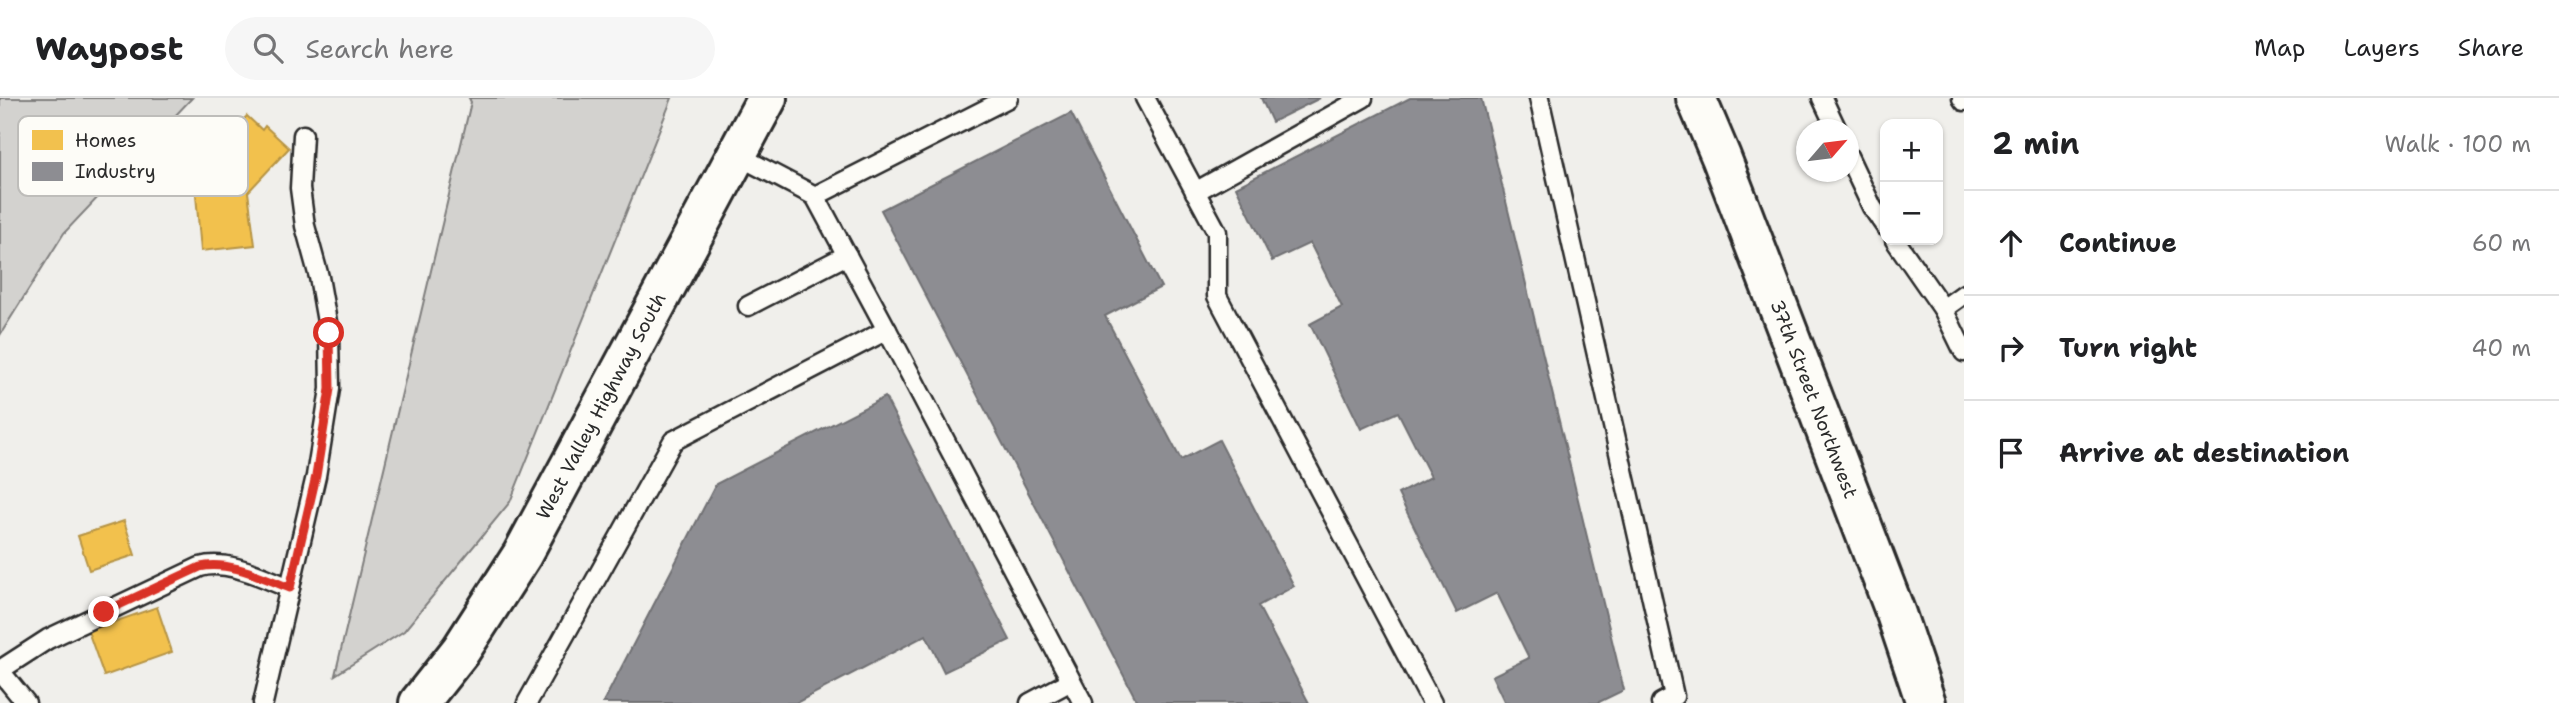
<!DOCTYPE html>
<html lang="en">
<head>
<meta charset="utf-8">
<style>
	:root { --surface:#fff; --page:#f6f6f6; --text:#202124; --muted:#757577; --line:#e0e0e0 }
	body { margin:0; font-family:"Shantell Sans",sans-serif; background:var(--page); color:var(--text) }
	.controls { position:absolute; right:21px; top:21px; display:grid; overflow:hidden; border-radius:14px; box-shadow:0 2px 5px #0004 }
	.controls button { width:63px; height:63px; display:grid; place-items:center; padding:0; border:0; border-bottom:2px solid var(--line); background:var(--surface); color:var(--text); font:35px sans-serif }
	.compass { position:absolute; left:1796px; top:21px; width:63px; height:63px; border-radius:50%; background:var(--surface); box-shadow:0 2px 5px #0004; rotate:62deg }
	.stop { position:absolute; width:21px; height:21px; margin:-16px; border:5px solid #d93025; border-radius:50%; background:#fff }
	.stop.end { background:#d93025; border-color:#fff; box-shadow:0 2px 7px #0008 }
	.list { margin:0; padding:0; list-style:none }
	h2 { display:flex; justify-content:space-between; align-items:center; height:91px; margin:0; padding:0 28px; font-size:30px }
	h2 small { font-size:23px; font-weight:400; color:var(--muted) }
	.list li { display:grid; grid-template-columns:46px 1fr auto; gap:21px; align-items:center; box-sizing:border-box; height:105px; padding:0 28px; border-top:2px solid var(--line) }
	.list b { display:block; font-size:26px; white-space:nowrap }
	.list em { font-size:23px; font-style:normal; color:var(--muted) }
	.icon { flex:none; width:38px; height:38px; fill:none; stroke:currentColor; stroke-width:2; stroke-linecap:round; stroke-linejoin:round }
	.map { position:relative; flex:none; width:1964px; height:605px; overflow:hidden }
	header { display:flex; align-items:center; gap:42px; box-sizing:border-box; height:98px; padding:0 35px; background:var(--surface); border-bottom:2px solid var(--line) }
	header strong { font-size:33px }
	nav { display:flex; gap:38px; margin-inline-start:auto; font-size:24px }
	.search { width:490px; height:63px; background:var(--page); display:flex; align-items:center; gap:18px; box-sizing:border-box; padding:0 24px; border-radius:38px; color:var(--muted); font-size:26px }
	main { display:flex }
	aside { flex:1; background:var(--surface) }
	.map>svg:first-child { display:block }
	.green { fill:#d3d2cf; stroke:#7f7e7d; stroke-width:2 }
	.homes { fill:#f2c14e; stroke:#b69444; stroke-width:2 }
	.industry { fill:#8d8d92; stroke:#707073; stroke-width:2 }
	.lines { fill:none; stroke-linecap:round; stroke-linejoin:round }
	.lane-casing { stroke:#2b2b2b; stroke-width:23 }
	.secondary-casing { stroke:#2b2b2b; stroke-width:44 }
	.lane { stroke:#fdfcf7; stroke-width:18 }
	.secondary { stroke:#fdfcf7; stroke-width:38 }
	.route { stroke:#d93025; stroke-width:9 }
	.labels { text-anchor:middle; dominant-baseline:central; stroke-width:7; stroke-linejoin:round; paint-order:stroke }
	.street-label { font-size:19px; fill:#2b2b2b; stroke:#fdfcf7 }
	.key { fill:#fdfcf7; stroke:#bebdba; stroke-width:2 }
	.key-label { font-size:19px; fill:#2b2b2b }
</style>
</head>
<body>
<header>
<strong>Waypost</strong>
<div class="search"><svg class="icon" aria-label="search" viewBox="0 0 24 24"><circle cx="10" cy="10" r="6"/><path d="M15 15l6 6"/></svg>Search here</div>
<nav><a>Map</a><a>Layers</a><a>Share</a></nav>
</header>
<main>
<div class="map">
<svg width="1964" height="605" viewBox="0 0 1964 605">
	<rect width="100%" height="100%" fill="#f0efeb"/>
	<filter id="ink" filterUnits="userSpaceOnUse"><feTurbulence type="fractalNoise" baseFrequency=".0143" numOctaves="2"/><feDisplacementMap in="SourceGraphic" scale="14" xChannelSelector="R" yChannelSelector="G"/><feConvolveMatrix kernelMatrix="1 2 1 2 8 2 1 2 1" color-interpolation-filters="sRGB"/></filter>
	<g filter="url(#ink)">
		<g class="green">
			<path d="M0,0H192L64,135L0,237Z"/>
			<path d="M469,0H672L510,404L404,533L335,577L471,4Z"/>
		</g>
		<g class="homes">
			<path d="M247,18L262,32L265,28L289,50L248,94L255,147L201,153L196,97L233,49L224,41Z"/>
			<path d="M124,423L135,457L89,472L78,438Z"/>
			<path d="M157,509L172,554L104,578L88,533Z"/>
		</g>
		<g class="industry">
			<path d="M1261,0H1320L1272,24Z"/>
			<path d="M1410,0H1481L1624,592L1597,605H1505L1492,578L1529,560L1497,495L1457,515L1398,396L1431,379L1398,314L1361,331L1310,226L1342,209L1310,145L1272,163L1236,89Z"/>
			<path d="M1071,15L1161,189L1105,218L1181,362L1219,342L1294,488L1258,508L1309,605H1138L881,112Z"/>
			<path d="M885,299L1010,542L944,574L926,537L796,605H603L716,386Z"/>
		</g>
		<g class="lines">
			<defs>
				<g id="lane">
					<path d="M1145,0L1217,134V198L1432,605"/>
					<path d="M1539,0L1674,598L1661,605"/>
					<path d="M1822,0L1837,32"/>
					<path d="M1962,0L1964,3"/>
					<path d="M737,57L815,98L887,232"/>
					<path d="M1848,58L1872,109L1885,128"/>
					<path d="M1195,94L1363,0"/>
					<path d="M815,98L1008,0"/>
					<path d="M1895,142L1943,211L1964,254"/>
					<path d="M748,208L847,157"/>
					<path d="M1943,211L1964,196"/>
					<path d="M0,572L48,541L200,469C229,461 263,480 290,490"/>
					<path d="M0,573L26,605"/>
					<path d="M263,605L316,378L330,291L329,235L319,179L305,128L300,90L303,37"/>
					<path d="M527,605L673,343L887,232L1083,605"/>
					<path d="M1030,605L1071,583"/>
				</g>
				<g id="secondary">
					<path d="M1696,0L1721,59L1896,516L1926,605"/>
					<path d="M419,605L461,552L522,457L767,0"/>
				</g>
			</defs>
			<use href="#lane" class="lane-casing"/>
			<use href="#secondary" class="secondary-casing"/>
			<use href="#lane" class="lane"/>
			<use href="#secondary" class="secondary"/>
		</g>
	</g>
	<g class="lines" filter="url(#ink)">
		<path class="route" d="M104,514L200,469C229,462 263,480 290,490L316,378L330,291L329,235"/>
	</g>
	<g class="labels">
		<g class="street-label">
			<text transform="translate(1814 301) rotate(69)">37th Street Northwest</text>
			<text transform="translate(601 308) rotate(-62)">West Valley Highway South</text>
		</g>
	</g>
	<rect x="18" y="18" width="230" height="80" rx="10" class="key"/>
	<rect x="32" y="32" width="31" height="20" fill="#f2c14e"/>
	<rect x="32" y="64" width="31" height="19" fill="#8d8d92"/>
	<g class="key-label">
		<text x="75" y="49">Homes</text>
		<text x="75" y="80">Industry</text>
	</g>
</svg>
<div class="controls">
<button>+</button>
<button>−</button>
</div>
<svg class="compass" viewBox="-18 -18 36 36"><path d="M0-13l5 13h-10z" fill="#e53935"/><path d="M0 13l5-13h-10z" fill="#757577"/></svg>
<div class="stop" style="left:329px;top:235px"></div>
<div class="stop end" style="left:104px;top:514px"></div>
</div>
<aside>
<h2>2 min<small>Walk · 100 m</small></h2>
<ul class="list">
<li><svg class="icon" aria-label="ahead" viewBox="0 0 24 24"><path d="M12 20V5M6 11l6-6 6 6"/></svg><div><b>Continue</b></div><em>60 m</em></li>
<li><svg class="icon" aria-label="right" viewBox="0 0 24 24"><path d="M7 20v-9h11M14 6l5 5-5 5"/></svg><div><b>Turn right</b></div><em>40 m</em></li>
<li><svg class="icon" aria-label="arrive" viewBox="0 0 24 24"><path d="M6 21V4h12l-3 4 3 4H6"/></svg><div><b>Arrive at destination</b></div></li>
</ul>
</aside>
</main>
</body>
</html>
